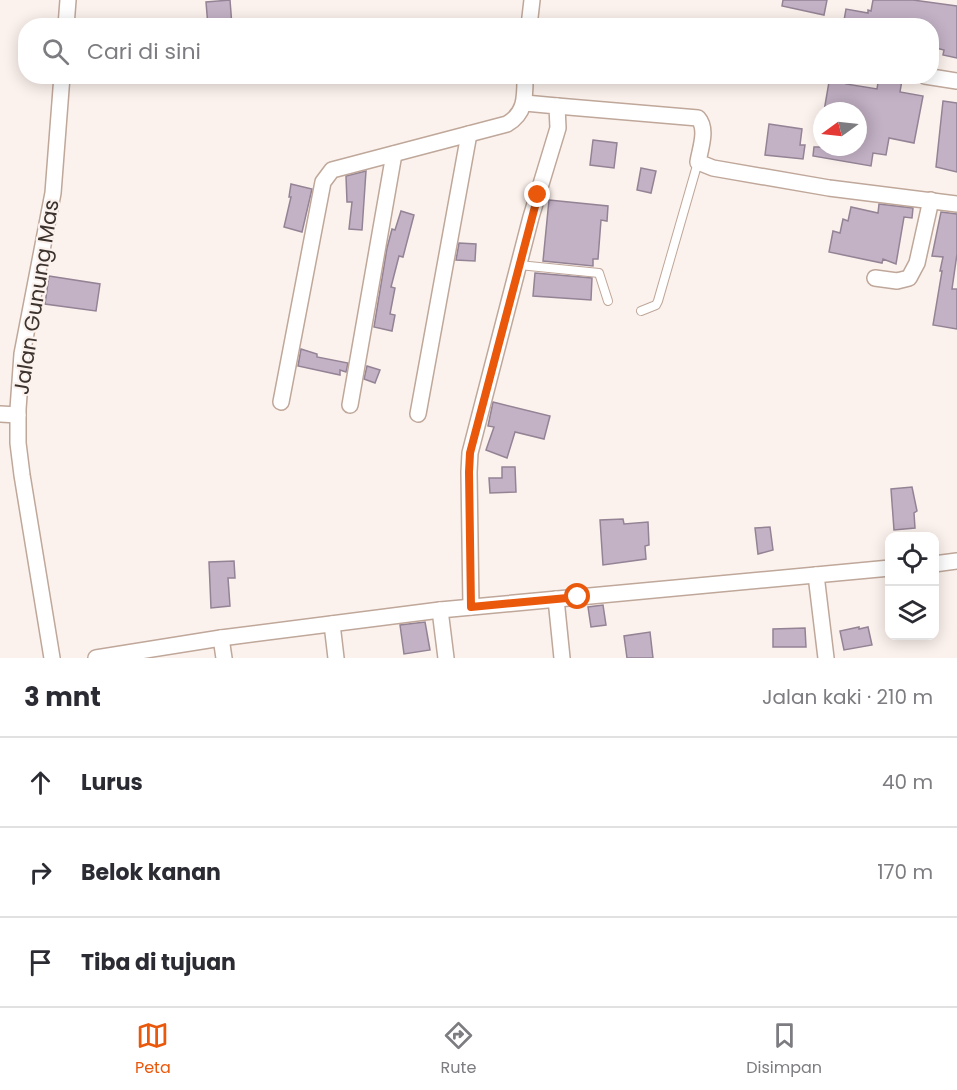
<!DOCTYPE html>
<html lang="id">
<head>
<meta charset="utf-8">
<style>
	:root { --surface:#fff; --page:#f7f7f7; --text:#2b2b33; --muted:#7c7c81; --line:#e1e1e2; --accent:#ea580c }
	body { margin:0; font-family:Poppins,sans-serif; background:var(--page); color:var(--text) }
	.controls { position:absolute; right:18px; bottom:18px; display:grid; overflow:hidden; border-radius:12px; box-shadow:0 3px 15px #0003 }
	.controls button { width:54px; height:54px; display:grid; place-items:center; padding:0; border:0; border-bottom:2px solid var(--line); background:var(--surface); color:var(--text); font:30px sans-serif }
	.compass { position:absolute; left:813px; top:102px; width:54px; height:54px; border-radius:50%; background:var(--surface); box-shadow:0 3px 15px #0003; rotate:255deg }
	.stop { position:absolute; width:18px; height:18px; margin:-14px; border:4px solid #ea580c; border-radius:50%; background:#fff }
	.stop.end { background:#ea580c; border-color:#fff; box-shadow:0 2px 6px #0008 }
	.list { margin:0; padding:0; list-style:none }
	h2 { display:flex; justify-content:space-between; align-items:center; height:78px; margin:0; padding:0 24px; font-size:26px }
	h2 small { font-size:20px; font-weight:400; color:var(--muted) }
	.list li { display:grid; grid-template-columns:39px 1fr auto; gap:18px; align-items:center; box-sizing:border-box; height:90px; padding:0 24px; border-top:2px solid var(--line) }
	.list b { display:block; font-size:22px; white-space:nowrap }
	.list em { font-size:20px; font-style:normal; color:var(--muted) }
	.icon { flex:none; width:33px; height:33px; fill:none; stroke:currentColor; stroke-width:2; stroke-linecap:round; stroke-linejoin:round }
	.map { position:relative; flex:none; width:957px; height:658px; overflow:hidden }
	.search { position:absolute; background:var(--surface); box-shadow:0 3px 15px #0003; left:18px; right:18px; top:18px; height:66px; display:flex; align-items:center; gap:15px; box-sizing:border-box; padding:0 21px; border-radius:24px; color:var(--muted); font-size:22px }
	.sheet { height:348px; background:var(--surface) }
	nav { display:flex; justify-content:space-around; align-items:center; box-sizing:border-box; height:84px; border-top:2px solid var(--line); background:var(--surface); font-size:16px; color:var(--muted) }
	nav a { display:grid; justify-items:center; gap:3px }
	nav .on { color:var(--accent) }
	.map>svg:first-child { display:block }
	.building { fill:#c3b1c5; stroke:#948395; stroke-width:1.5 }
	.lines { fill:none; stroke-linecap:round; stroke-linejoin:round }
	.lane-casing { stroke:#bfa79a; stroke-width:10 }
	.street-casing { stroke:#bfa79a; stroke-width:18 }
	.lane { stroke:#fff; stroke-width:8 }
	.street { stroke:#fff; stroke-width:15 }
	.route { stroke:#ea580c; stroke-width:8 }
	.labels { text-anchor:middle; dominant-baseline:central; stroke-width:4.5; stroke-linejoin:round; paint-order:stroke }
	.street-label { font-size:21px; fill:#3d332e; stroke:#fcf2ed }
</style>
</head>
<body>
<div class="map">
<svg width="957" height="658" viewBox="0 0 957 658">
	<rect width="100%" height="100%" fill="#fcf2ed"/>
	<g class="building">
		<path d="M230,0L232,26H208L206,2Z"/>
		<path d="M783,0H827L824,15L782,6Z"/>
		<path d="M873,0H913L957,6V58L943,55L944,50L932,47V26L898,23V26H843L846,9L868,13V10L871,11Z"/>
		<path d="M830,76L847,79L846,84L877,89L879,76L902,80L900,92L923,96L914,143L889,138L886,155L873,153L871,166L813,156L814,147H858V111H824Z"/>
		<path d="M943,101L957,103V172L936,167Z"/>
		<path d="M769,124L802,129L800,145H805L803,159L765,155Z"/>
		<path d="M593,140L617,143L614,168L590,165Z"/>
		<path d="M641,168L656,171L651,193L637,190Z"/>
		<path d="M366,171L362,230L349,229L352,202H347L346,176Z"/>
		<path d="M291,184L312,189L302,232L284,227L291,197H289Z"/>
		<path d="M549,200L608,206L607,221L601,220L598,259H593V266L543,261Z"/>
		<path d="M879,204L913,208L912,218L904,217L896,264L883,259L882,263L829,252L833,231L840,233L843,219L848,221L851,207L878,213Z"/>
		<path d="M401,211L414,215L403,257L399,256L391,287L395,288L390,314L395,315L392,331L374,327L387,248L392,229L395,230Z"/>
		<path d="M941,212L957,214V254L952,289H957V329L933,325L942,271H940L943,257L932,256Z"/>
		<path d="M459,243L476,244L475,261L456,260Z"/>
		<path d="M535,273L592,278L591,300L533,296Z"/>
		<path d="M49,276L100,284L96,311L45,304Z"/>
		<path d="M301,349L317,354V357L348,363L346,372L340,370V375L298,366Z"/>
		<path d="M367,366L380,370L375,383L364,379Z"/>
		<path d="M493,402L550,416L544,439L515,432L507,458L486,450L494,427L488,426Z"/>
		<path d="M502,467H515L516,492L490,493L489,478H502Z"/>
		<path d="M912,487L917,511L914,513L915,528L894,530L891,489Z"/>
		<path d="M623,519L624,524L648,522L649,545L645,546L646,559L603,565L600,520Z"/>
		<path d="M770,527L773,550L758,554L755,528Z"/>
		<path d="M234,561L235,578H228L230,606L211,608L209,562Z"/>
		<path d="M603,605L606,625L591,627L588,607Z"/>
		<path d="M425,622L430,650L404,654L400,625Z"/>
		<path d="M859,627V629L868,627L872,645L844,650L840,631Z"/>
		<path d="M805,628L806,647H773V629Z"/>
		<path d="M650,632L653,658H627L624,636Z"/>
	</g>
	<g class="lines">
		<defs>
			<g id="lane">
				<path d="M519,265L599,273L608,301"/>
				<path d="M641,311L656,305L658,301L698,162"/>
			</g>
			<g id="street">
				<path d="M66,26L68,0"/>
				<path d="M529,26L532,0"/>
				<path d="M925,76L957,81"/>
				<path d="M557,106L698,118C708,129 700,149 698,162L713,168L829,188L957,204"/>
				<path d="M875,278L897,281L909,278L917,263L931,200"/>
				<path d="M281,402L323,182L332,170L507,124C526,113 525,96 525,76"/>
				<path d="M350,405L394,154"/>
				<path d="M0,414L18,415"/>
				<path d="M418,414L469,134"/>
				<path d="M934,564L957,561"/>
				<path d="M816,575L826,658"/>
				<path d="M556,599L562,658"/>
				<path d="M471,607L469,472L470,453L531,217L558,128L557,106L525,103"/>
				<path d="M440,610L446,658"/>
				<path d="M332,624L336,658"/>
				<path d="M221,638L224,658"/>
				<path d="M52,658L22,475L18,443V409L22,354L53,193L62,76"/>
				<path d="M96,658L221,638L440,610L890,568"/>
			</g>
		</defs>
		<use href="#lane" class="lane-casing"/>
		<use href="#street" class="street-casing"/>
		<use href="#lane" class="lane"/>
		<use href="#street" class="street"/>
	</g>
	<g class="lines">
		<path class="route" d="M538,195L470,453L469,472L471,607L578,597"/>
	</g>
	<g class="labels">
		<g class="street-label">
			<text transform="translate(36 297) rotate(-81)">Jalan Gunung Mas</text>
		</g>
	</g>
</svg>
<div class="controls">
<button><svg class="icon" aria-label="locate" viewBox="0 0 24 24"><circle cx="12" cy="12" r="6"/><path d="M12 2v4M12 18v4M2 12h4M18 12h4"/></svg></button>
<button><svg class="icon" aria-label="layers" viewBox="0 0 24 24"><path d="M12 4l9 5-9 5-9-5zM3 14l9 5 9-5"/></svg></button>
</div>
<svg class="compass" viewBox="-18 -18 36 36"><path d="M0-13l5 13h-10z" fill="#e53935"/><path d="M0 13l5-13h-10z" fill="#7c7c81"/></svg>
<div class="stop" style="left:578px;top:597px"></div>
<div class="stop end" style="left:538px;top:195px"></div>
<div class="search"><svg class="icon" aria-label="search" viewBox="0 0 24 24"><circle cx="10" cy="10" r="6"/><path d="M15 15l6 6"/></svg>Cari di sini</div>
</div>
<section class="sheet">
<h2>3 mnt<small>Jalan kaki · 210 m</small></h2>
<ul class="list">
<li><svg class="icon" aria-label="ahead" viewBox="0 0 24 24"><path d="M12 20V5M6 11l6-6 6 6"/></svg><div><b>Lurus</b></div><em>40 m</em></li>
<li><svg class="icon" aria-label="right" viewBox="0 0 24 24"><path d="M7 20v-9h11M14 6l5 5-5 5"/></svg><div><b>Belok kanan</b></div><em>170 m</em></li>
<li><svg class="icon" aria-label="arrive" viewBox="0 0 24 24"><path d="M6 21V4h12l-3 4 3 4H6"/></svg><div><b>Tiba di tujuan</b></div></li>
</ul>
</section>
<nav>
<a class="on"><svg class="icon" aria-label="map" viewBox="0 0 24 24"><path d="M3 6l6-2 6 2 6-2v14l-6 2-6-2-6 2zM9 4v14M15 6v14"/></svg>Peta</a>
<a><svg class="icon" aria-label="directions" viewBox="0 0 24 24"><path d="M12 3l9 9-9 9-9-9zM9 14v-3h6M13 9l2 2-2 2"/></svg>Rute</a>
<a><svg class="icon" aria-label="saved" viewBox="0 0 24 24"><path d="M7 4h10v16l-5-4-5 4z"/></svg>Disimpan</a>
</nav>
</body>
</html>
